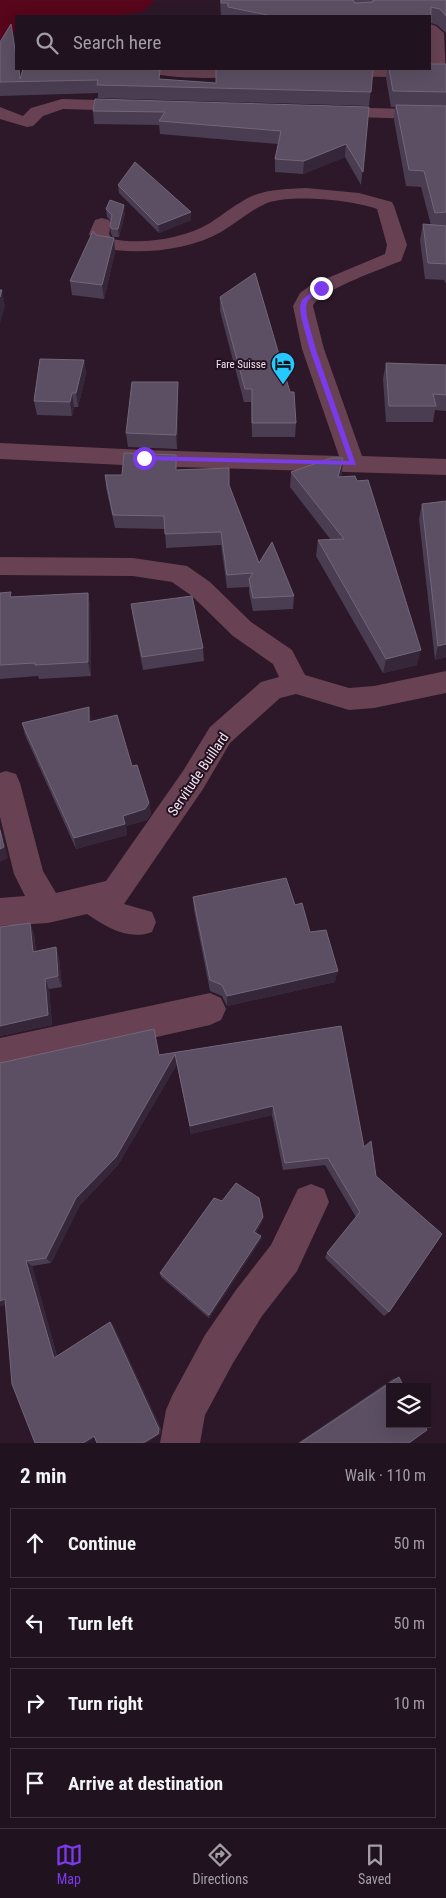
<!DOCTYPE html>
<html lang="en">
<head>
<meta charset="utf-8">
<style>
	:root { --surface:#21121f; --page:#291b28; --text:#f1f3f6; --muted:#a29ea4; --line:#3e323d; --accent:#7c3aed }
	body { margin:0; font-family:"Roboto Condensed",sans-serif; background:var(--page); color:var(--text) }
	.controls { position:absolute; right:15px; bottom:15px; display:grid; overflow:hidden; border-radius:0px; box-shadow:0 5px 20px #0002 }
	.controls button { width:45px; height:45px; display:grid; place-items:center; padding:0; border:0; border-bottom:1px solid var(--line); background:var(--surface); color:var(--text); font:25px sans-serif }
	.stop { position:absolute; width:15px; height:15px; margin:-11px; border:4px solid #7c3aed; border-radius:50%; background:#fff }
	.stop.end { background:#7c3aed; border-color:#fff; box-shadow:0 1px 5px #0008 }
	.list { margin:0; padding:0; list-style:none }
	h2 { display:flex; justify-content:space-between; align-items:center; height:65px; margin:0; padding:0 20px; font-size:21px }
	h2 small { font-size:16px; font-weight:400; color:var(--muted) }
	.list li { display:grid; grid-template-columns:32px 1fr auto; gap:15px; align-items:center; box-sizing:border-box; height:70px; margin:0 10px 10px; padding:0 10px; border:1px solid var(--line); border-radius:0px }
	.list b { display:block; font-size:19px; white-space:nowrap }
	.list em { font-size:16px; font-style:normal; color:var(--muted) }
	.icon { flex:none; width:28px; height:28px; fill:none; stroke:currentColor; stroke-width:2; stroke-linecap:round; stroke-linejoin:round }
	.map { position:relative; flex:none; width:446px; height:1443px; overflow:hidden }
	.search { position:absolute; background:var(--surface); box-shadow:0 5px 20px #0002; left:15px; right:15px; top:15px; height:55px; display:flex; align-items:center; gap:12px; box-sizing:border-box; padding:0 18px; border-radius:0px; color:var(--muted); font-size:19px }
	.sheet { height:385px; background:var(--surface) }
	nav { display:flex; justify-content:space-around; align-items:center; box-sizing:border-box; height:70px; border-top:1px solid var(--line); background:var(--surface); font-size:14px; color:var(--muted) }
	nav a { display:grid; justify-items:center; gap:2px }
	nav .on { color:var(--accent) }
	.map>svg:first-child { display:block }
	.green { fill:#57061b }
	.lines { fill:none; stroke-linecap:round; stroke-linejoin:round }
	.street { fill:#684252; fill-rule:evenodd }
	.wall { fill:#4a3d52 }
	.shaded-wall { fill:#36263a }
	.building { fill:#5c4f63; stroke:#736679 }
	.route { fill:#7c3aed }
	.labels { text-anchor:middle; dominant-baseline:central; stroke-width:4; stroke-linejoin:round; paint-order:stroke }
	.far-poi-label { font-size:11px; fill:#f2e5f0; stroke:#220f1f; text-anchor:end }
	.street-label { font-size:14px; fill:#f2e5f0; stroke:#220f1f }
</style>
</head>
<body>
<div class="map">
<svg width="446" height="1443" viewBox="0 0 446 1443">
	<rect width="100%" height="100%" fill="#2c1829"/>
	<path class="green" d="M0,0H155L143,12L114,16H16V32L8,33L0,39Z"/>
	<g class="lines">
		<g class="street">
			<path d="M430,24L436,26L444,33L446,78L335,76L329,74L327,71L328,69H430Z"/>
			<path d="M145,69H261L263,72L261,75L255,77C220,77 182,81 147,72Z"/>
			<path d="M62,99L132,101L138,102L140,106L138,110L132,111L63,109L43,116L33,126L27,127L0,119V107L23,116L31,108Z"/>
			<path d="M333,107L446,110V120L327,116L324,112L327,108Z"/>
			<path d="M306,188L359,193L392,202L394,206L407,245L401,261C384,268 319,291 313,306L324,349L362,456L446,459V475L144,466L0,459V443L144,450L339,456L302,349L293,306L300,293L311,285L385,254L387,245L377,209C351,200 293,194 267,203C250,210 237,223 221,232C188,251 135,256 98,247L89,234L95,220L102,218L109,220L111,224L109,234L112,239C142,245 183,239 210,223C224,214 237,203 252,196C269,189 288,189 306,188Z"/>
			<path d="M0,557L133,558L187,566L210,582L251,622L292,650L305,675L349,688L374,686L446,671V693L374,708L349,710L296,694L280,698L230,743L203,789L124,904L152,912L156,922L152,932C129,941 106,927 87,914L48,923L0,926V898L25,896L14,874L0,817V773L6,771L16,774L20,783L43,871L56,893L106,881L183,771L210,727L261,682L279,677L273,664L233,636L192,596L172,582L133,576L0,575Z"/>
			<path d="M210,993L221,998L226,1009L221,1020L210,1025L0,1072V1038Z"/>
			<path d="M311,1184L324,1189L329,1202L297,1271L262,1316L233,1363L205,1415L200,1443H160L166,1410L172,1396L205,1335L236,1290L271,1245L298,1189Z"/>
		</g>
	</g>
	<g class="wall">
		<path d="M220,0H446V37V33L437,25L431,23L430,56V16H221Z"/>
		<path d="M0,42L20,79L23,69H128L161,79L216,83L373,69L369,106L98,98V93L0,96Z"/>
		<path d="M446,64V284L444,280L425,279L420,240L423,224L431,225L421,187L406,186L394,120L395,107H391L386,78L387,69H430Z"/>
		<path d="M369,107L361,185L345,157L303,174L275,172V159L278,144L160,134L159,125L94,124L93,111Z"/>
		<path d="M118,185L191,220L159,233L119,193Z"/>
		<path d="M106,209L125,213L119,237H113L111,234L110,226L111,221L107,217Z"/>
		<path d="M96,235L114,238L115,252L104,299L72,295L70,281Z"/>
		<path d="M220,297L296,423L295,437H252L251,402H244L220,311Z"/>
		<path d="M84,360L86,374L78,407H74L72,416L37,415L34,401Z"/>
		<path d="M386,363L446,365V411L435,410L433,422H386L383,379Z"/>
		<path d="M178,382V397L177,449L128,447L126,433Z"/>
		<path d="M343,458L341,477L417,665L383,673L316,556L318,540H331L290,487L291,472Z"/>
		<path d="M177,470L229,485L259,563L294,596L293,609L253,611L249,592V587L227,588L221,545L166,548L165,529L115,528L106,488L105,475H122Z"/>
		<path d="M446,501V657L435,660L419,519L422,504Z"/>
		<path d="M0,593L12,597L88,593L90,607L91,676L39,679L38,676L0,679Z"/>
		<path d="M131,604L203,648L204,661L143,670L133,618Z"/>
		<path d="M91,719V721L132,766L149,803L151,814L147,820L126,826L127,835L76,849L25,735L22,723Z"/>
		<path d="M193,897L295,905L310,932L335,982L227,1006L222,996L210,991L194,910Z"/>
		<path d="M30,923L34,935L36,951L56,947L59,958L62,987L49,989L52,1025L0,1036V927Z"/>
		<path d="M341,1026L389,1312L384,1316L325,1258L327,1253L356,1217L325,1165L283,1170L272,1115L191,1134L177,1064L118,1165L80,1205L51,1263L32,1266L57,1356L110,1322L113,1325L161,1429L160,1434L146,1443H97L95,1438L5,1305L0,1306V1063L159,1055Z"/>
		<path d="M262,1222L256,1233L261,1236L260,1241L209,1318L161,1277L160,1273Z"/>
		<path d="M399,1377L409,1443H298L393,1379Z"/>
	</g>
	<g class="shaded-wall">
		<path d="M346,144L345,157L303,174L304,161Z"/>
		<path d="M124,205L125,213L119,237L118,229Z"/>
		<path d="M191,212V220L159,233L158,225Z"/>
		<path d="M114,238L115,252L104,299L102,285Z"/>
		<path d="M2,290L5,306L0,324V297Z"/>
		<path d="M84,360L86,374L78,407L76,393Z"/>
		<path d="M178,382V397L177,449L176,435Z"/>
		<path d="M72,393L74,407L72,416L70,402Z"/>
		<path d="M343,458L342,474L336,493L338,477Z"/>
		<path d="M88,593L90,607L91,676L88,662Z"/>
		<path d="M446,644V657L435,660L438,646Z"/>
		<path d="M421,650L417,665L383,673L386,659Z"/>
		<path d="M89,707L91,719V733L89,722Z"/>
		<path d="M149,803L151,814L147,820L126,826L127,835L76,849L74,838Z"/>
		<path d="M0,825L8,858L0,862Z"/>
		<path d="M30,923L34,935L37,963L33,952Z"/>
		<path d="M56,947L59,958L62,987L58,976Z"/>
		<path d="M338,971L335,982L227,1006V996Z"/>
		<path d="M45,979L49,989L52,1025L0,1036V1026Z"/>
		<path d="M175,1054L177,1064L118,1165L80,1205L51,1263L46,1258L76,1198Z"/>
		<path d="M273,1106L272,1115L191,1134L190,1126Z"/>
		<path d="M263,1217L262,1222L254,1237V1232Z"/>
		<path d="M261,1236L260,1241L209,1318V1315Z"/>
		<path d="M26,1261L32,1266L58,1360L54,1358Z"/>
		<path d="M5,1299L11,1303L0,1306V1301Z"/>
		<path d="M110,1322L113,1325L161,1429L160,1434L146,1443H143Z"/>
		<path d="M94,1436H97L87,1443H83Z"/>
	</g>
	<g class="building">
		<path d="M221,0H353L355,3L373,2V0H446V16L440,9L431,7L430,52V16H272L228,7V3H221Z"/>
		<path d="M11,24L16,56V69H19L20,79L23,69H125L160,70L159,79L216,83V69H373L371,92L97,85L98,80L0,82V42Z"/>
		<path d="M430,64H446V92L393,91L389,69H430Z"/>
		<path d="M95,99L369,107L363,172L346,144L304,161L275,159L281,131L159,121L165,112L93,111Z"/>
		<path d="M396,105L446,106V212L435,213L424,171L409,170Z"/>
		<path d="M135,162L191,212L158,225L118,185Z"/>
		<path d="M110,200L124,205L118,229H112L110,226L112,215L106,209Z"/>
		<path d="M423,224L446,226V264L428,263Z"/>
		<path d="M93,231L96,235L114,238L102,285L70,281Z"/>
		<path d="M255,273L290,392H294L296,423H252V389H245L220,297Z"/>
		<path d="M0,290H2L0,297Z"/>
		<path d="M40,359L84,360L76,393H72L70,402L34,401Z"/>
		<path d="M386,363L446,365V395L433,394L436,406H389Z"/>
		<path d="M132,382H178L176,435L126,433Z"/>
		<path d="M124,453L176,455V470L229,468V485L259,563L272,542L294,596L253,598L249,579L253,573L227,575L221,532L165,534L164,516L113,515L105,475H122Z"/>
		<path d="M331,458H343L338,477L355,476L357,481L368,480L421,650L386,659L318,540L344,539L291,472Z"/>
		<path d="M446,501V644L438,646L422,504Z"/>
		<path d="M11,592L10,597L88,593V662L35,665V663L0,665V593Z"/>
		<path d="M192,596L203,648L142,657L131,604Z"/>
		<path d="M89,707V722L117,715L132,766L137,765L149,803L145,809L123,816L125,824L74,838L22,723Z"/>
		<path d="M0,830L4,847L0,849Z"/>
		<path d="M286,878L295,905L302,903L310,932L326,930L338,971L227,996L222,985L210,980L193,897Z"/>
		<path d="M30,923L33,952L56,947L58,976L45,979L48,1015L0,1026V927Z"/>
		<path d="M341,1026L364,1147L371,1141L376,1176L442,1234L389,1312L327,1253L360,1212L328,1158L285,1163L273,1106L190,1126L175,1054L116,1157L76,1198L46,1258L26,1261L54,1358L110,1322L159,1429L158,1434L143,1443H97L94,1436L83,1443H35L12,1384L5,1299L0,1301V1063L154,1029L159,1055Z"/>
		<path d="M236,1183L259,1198L263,1217L254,1232L261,1236L209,1315L160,1273L214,1198L222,1201Z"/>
		<path d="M399,1377L404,1387H390V1424H424L427,1430L409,1443H300Z"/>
	</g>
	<path class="route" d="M319,286L324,288L308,300L306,306L307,317L316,350L356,465L142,460L141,458L144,456L349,461L310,350L301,317L300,306L302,300Z"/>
	<defs>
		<symbol id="hotel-pin" viewBox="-11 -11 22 30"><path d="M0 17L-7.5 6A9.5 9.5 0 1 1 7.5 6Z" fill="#24c9fe" stroke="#220f1f"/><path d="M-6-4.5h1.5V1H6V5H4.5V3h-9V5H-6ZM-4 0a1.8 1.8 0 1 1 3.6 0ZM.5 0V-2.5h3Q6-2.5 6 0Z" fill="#111"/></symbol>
	</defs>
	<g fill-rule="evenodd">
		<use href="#hotel-pin" x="269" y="350" width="28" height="38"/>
	</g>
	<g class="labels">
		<g class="far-poi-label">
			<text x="266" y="364">Fare Suisse</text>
		</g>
		<g class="street-label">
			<text transform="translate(198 774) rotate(-56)">Servitude Buillard</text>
		</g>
	</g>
</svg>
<div class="controls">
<button><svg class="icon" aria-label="layers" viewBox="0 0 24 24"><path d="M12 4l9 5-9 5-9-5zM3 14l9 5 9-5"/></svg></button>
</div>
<div class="stop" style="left:144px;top:458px"></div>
<div class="stop end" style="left:321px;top:288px"></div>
<div class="search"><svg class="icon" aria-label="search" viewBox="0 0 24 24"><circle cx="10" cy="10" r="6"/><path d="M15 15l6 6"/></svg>Search here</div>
</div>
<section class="sheet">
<h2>2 min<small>Walk · 110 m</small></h2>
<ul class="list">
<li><svg class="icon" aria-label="ahead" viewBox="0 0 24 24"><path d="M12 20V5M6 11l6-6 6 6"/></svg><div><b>Continue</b></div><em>50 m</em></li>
<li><svg class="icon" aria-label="left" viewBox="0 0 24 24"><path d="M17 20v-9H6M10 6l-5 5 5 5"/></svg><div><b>Turn left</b></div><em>50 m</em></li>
<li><svg class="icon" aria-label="right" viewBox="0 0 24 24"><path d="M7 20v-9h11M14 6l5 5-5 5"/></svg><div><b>Turn right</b></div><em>10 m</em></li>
<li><svg class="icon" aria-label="arrive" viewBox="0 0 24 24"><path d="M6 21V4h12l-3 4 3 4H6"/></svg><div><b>Arrive at destination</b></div></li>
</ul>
</section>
<nav>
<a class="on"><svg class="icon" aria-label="map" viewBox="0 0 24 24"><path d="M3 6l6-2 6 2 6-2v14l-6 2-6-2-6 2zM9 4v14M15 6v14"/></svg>Map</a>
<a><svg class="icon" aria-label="directions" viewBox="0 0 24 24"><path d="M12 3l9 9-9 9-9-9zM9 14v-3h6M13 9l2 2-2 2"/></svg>Directions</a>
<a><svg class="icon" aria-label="saved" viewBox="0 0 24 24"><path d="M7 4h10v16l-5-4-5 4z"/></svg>Saved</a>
</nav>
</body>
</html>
